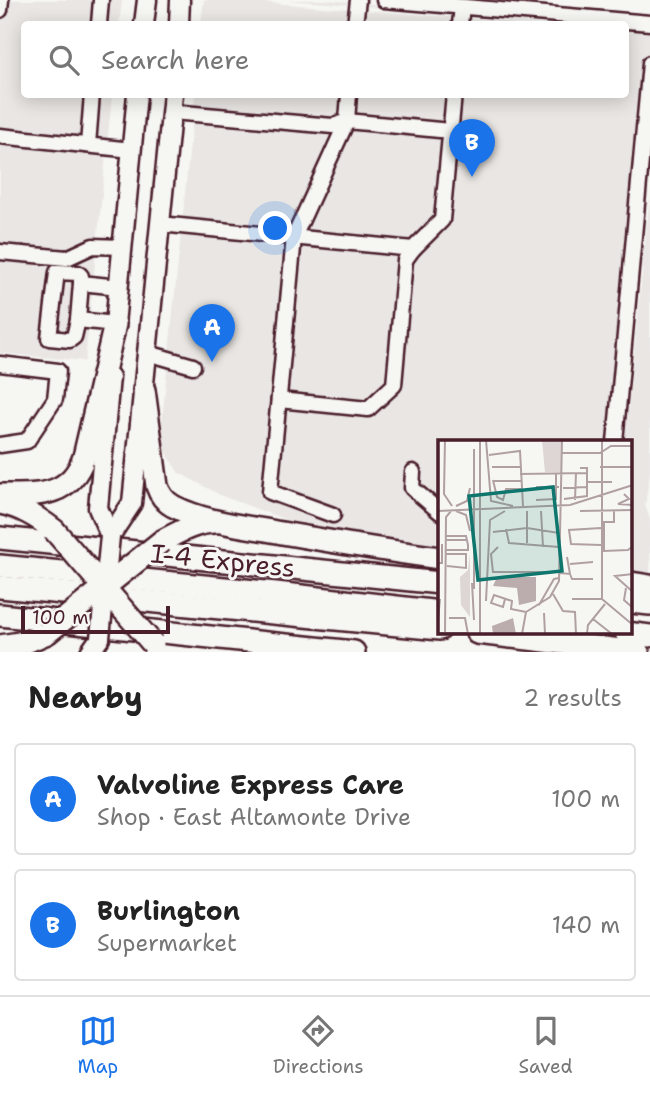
<!DOCTYPE html>
<html lang="en">
<head>
<meta charset="utf-8">
<style>
	:root { --surface:#fff; --page:#f6f6f6; --text:#222; --muted:#767676; --line:#e0e0e0; --accent:#1a73e8 }
	body { margin:0; font-family:"Shantell Sans",sans-serif; background:var(--page); color:var(--text) }
	.scale { position:absolute; left:21px; bottom:18px; width:149px; box-sizing:border-box; padding-left:7px; border:4px solid #4a1f2b; border-top:0; font-size:19px; line-height:24px; white-space:nowrap; color:#4a1f2b; -webkit-text-stroke:5px #f6f6f2; paint-order:stroke }
	.you { position:absolute; left:276px; top:229px; width:24px; height:24px; margin:-18px; border:5px solid #fff; border-radius:50%; background:#1a73e8; box-shadow:0 0 0 10px #1a73e833 }
	.badge { display:grid; place-items:center; width:46px; height:46px; border-radius:50%; background:var(--accent); color:#fff; font-size:23px; font-weight:700 }
	.pin { position:absolute; translate:-50% -58px; filter:drop-shadow(0 2px 4px #0008) }
	.pin::after { content:''; position:absolute; top:37px; width:24px; height:21px; background:inherit; clip-path:polygon(0 0,100% 0,50% 100%) }
	.list { margin:0; padding:0; list-style:none }
	h2 { display:flex; justify-content:space-between; align-items:center; height:91px; margin:0; padding:0 28px; font-size:30px }
	h2 small { font-size:23px; font-weight:400; color:var(--muted) }
	.list li { display:grid; grid-template-columns:46px 1fr auto; gap:21px; align-items:center; box-sizing:border-box; height:112px; margin:0 14px 14px; padding:0 14px; border:2px solid var(--line); border-radius:7px }
	.list b { display:block; font-size:26px; white-space:nowrap }
	.list p { margin:0; font-size:23px; white-space:nowrap; color:var(--muted) }
	.list em { font-size:23px; font-style:normal; color:var(--muted) }
	.icon { flex:none; width:38px; height:38px; fill:none; stroke:currentColor; stroke-width:2; stroke-linecap:round; stroke-linejoin:round }
	.map { position:relative; flex:none; width:650px; height:652px; overflow:hidden }
	.search { position:absolute; background:var(--surface); box-shadow:0 4px 18px #0003; left:21px; right:21px; top:21px; height:77px; display:flex; align-items:center; gap:18px; box-sizing:border-box; padding:0 24px; border-radius:7px; color:var(--muted); font-size:26px }
	.sheet { height:343px; background:var(--surface) }
	nav { display:flex; justify-content:space-around; align-items:center; box-sizing:border-box; height:98px; border-top:2px solid var(--line); background:var(--surface); font-size:19px; color:var(--muted) }
	nav a { display:grid; justify-items:center; gap:4px }
	nav .on { color:var(--accent) }
	.map>svg:first-child { display:block }
	.built { fill:#e9e6e3 }
	.lines { fill:none; stroke-linecap:round; stroke-linejoin:round }
	.minor-casing { stroke:#4a1f2b; stroke-width:19 }
	.major-casing { stroke:#4a1f2b; stroke-width:23 }
	.highway-casing { stroke:#4a1f2b; stroke-width:26 }
	.minor { stroke:#f6f6f2; stroke-width:14 }
	.major { stroke:#f6f6f2; stroke-width:18 }
	.highway { stroke:#f6f6f2; stroke-width:21 }
	.major-bridge-casing { stroke:#4a1f2b; stroke-width:23; stroke-linecap:butt }
	.highway-bridge-casing { stroke:#4a1f2b; stroke-width:26; stroke-linecap:butt }
	.major-bridge { stroke:#f6f6f2; stroke-width:18 }
	.highway-bridge { stroke:#f6f6f2; stroke-width:21 }
	.labels { text-anchor:middle; dominant-baseline:central; stroke-width:6; stroke-linejoin:round; paint-order:stroke }
	.street-label { font-size:26px; fill:#4a1f2b; stroke:#f6f6f2 }
	.inset-road { fill:none; stroke:#b1a0a2; stroke-width:2 }
	.view { fill:#0f766e; fill-opacity:0.15; stroke:#0f766e; stroke-width:3.5 }
	.inset-edge { fill:none; stroke:#4a1f2b; stroke-width:3.5 }
</style>
</head>
<body>
<div class="map">
<svg width="650" height="652" viewBox="0 0 650 652">
	<rect width="100%" height="100%" fill="#f6f6f2"/>
	<filter id="ink" filterUnits="userSpaceOnUse"><feTurbulence type="fractalNoise" baseFrequency=".0143" numOctaves="2"/><feDisplacementMap in="SourceGraphic" scale="14" xChannelSelector="R" yChannelSelector="G"/><feConvolveMatrix kernelMatrix="1 2 1 2 8 2 1 2 1" color-interpolation-filters="sRGB"/></filter>
	<g filter="url(#ink)">
		<g class="built">
			<path d="M0,0H122L119,24H24V94L112,95L85,361L0,353V263L2,245L0,244Z"/>
			<path d="M204,0H233L541,24H201Z"/>
			<path d="M288,0H325L606,24H597Z"/>
			<path d="M626,31L650,33V147L620,442H440V551L389,544L284,519L222,496L178,472L160,441L195,95L626,94Z"/>
			<path d="M650,196V472L645,505L650,520V578L631,575V442H625Z"/>
		</g>
		<g class="lines">
			<defs>
				<g id="minor">
					<path d="M384,0L650,23"/>
					<path d="M0,10L1,0"/>
					<path d="M99,24L101,0"/>
					<path d="M355,24L358,0"/>
					<path d="M460,24L462,7"/>
					<path d="M172,112L333,126L347,121L450,131"/>
					<path d="M0,136L132,150"/>
					<path d="M88,145L92,94"/>
					<path d="M160,224L413,249"/>
					<path d="M0,252L67,258L93,246L123,247"/>
					<path d="M78,320L74,337L70,340L49,338L57,272L78,273L81,276V283"/>
					<path d="M115,324L78,320L81,283L119,287"/>
					<path d="M148,353L193,366"/>
					<path d="M0,364L58,371L55,399L27,441L0,445"/>
					<path d="M279,400L368,409L394,385L405,260L413,249L442,220L454,94"/>
					<path d="M615,442L650,63"/>
					<path d="M413,472L412,488L440,512"/>
					<path d="M333,515L270,492L294,237L347,121L349,94"/>
				</g>
				<g id="major">
					<path d="M144,24L147,0"/>
					<path d="M179,24L180,0"/>
					<path d="M114,335L137,94"/>
					<path d="M110,536L132,503L173,94"/>
					<path d="M110,536L98,508L110,377"/>
					<path d="M90,652L100,638"/>
				</g>
				<g id="highway">
					<path d="M144,390L157,486C160,495 164,501 173,506C206,523 246,526 282,533C334,542 387,551 440,558"/>
					<path d="M0,495C37,495 70,498 84,457L115,324"/>
					<path d="M0,503C21,507 37,517 54,530"/>
					<path d="M0,538L440,583"/>
					<path d="M162,541C179,532 196,522 216,522"/>
					<path d="M0,566L276,593L440,612"/>
					<path d="M631,583L650,586"/>
					<path d="M0,587L440,629"/>
					<path d="M631,602L650,604"/>
					<path d="M0,615L354,652"/>
					<path d="M477,633L638,652"/>
					<path d="M626,633L650,636"/>
					<path d="M0,646L26,642L47,633"/>
				</g>
			</defs>
			<use href="#minor" class="minor-casing"/>
			<use href="#major" class="major-casing"/>
			<use href="#highway" class="highway-casing"/>
			<use href="#minor" class="minor"/>
			<use href="#major" class="major"/>
			<use href="#highway" class="highway"/>
			<defs>
				<path id="major-bridge" d="M100,638L110,536"/>
				<g id="highway-bridge">
					<path d="M54,530L153,644"/>
					<path d="M47,633L162,541"/>
				</g>
			</defs>
			<use href="#major-bridge" class="major-bridge-casing"/>
			<use href="#highway-bridge" class="highway-bridge-casing"/>
			<use href="#major-bridge" class="major-bridge"/>
			<use href="#highway-bridge" class="highway-bridge"/>
		</g>
	</g>
	<g class="labels">
		<g class="street-label">
			<text transform="translate(223 560) rotate(6)">I-4 Express</text>
		</g>
	</g>
	<g transform="translate(438 440)">
		<rect width="194" height="194" fill="#f6f6f2"/>
		<path d="M104,0H123V32H107ZM32,114V177L23,165L22,137L30,130Z" fill="#ddd6d5"/>
		<path d="M59,137H98V161L81,165L79,148L55,146ZM75,178L78,194H55L54,186Z" fill="#bbadae"/>
		<path class="inset-road" d="M7,0L6,54L14,66M48,0L53,61L75,66M164,0V159L195,185M36,9V149M124,13H162L173,6H195M51,15L82,11L85,66M54,27H82M162,27H195M82,34L149,33M55,40L59,57L65,60L68,49H83M55,41H83M149,42H174M98,47H121M125,48L149,47M186,54L191,59L180,64L195,65M126,59L149,56V28H142M98,60L118,59V33M137,60L138,33M18,66L29,61L32,48M176,70V82H166V111L190,110L195,106M0,71L132,65L195,45M18,71L28,75L32,91M89,71V103M103,71L105,107M142,71L195,70M68,89L71,103L121,107M55,92L89,88L121,93M7,96H28L30,105V110H8M8,100H29M163,105L133,104L131,90L163,88M60,107L53,114L55,132H121M8,114H28V128L9,126M0,123H4V104M132,124L155,122M121,133L132,134L129,117M132,134L134,139H155M195,134L177,136L195,152M34,143L36,180M188,148L186,160L195,168M115,154L125,171L137,172L138,194M67,159L65,167L53,163L56,155L74,161L73,169L88,172M134,159H164M48,161L52,80L67,71M101,165L116,139L121,138M106,173L107,194M11,178H27L30,194M155,179L174,194M0,180L2,159M0,193H30M7,194L8,77L13,71M42,194V0M84,194L88,172L112,157L121,141L124,0M149,194L150,185L167,164"/>
		<path class="view" d="M115,47L124,131L40,140L31,56Z"/>
		<rect width="194" height="194" class="inset-edge"/>
	</g>
</svg>
<div class="scale">100 m</div>
<div class="you"></div>
<div class="pin badge" style="left:212px;top:362px">A</div>
<div class="pin badge" style="left:472px;top:177px">B</div>
<div class="search"><svg class="icon" aria-label="search" viewBox="0 0 24 24"><circle cx="10" cy="10" r="6"/><path d="M15 15l6 6"/></svg>Search here</div>
</div>
<section class="sheet">
<h2>Nearby<small>2 results</small></h2>
<ul class="list">
<li><span class="badge">A</span><div><b>Valvoline Express Care</b><p>Shop · East Altamonte Drive</p></div><em>100 m</em></li>
<li><span class="badge">B</span><div><b>Burlington</b><p>Supermarket</p></div><em>140 m</em></li>
</ul>
</section>
<nav>
<a class="on"><svg class="icon" aria-label="map" viewBox="0 0 24 24"><path d="M3 6l6-2 6 2 6-2v14l-6 2-6-2-6 2zM9 4v14M15 6v14"/></svg>Map</a>
<a><svg class="icon" aria-label="directions" viewBox="0 0 24 24"><path d="M12 3l9 9-9 9-9-9zM9 14v-3h6M13 9l2 2-2 2"/></svg>Directions</a>
<a><svg class="icon" aria-label="saved" viewBox="0 0 24 24"><path d="M7 4h10v16l-5-4-5 4z"/></svg>Saved</a>
</nav>
</body>
</html>
